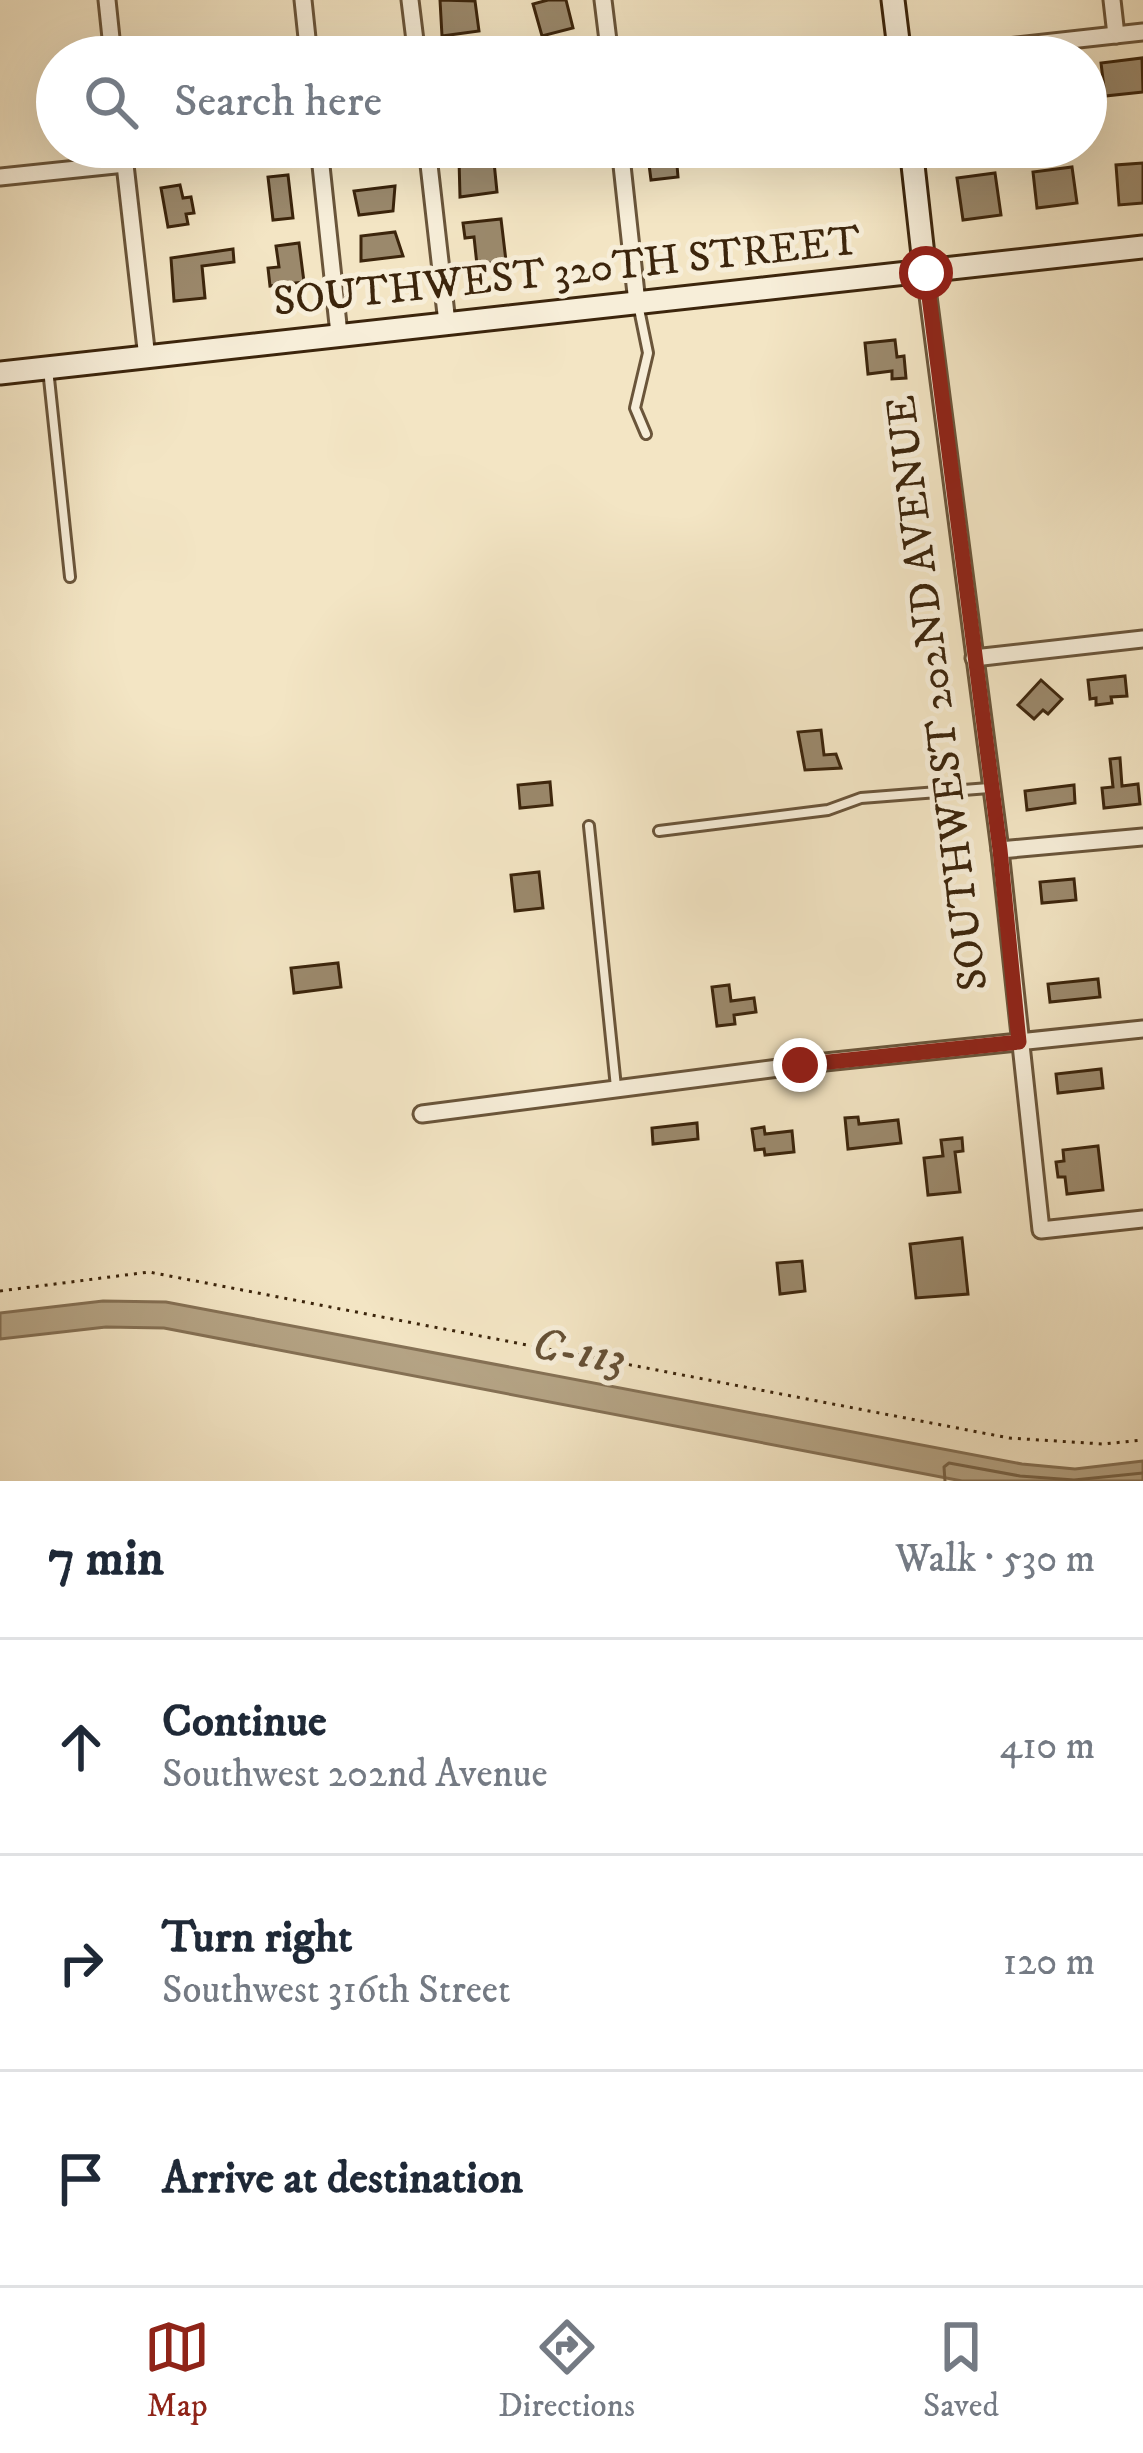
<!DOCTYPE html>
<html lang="en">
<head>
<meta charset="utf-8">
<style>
	:root { --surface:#fff; --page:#f6f6f7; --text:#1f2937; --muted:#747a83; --line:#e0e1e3; --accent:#8f2418 }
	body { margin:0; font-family:"IM FELL DW Pica",serif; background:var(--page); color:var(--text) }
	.stop { position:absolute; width:36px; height:36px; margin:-27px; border:9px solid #8f2418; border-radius:50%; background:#fff }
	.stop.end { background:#8f2418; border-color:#fff; box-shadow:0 3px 12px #0008 }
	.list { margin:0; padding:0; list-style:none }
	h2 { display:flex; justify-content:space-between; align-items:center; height:156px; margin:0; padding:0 48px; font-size:51px }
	h2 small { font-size:39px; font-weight:400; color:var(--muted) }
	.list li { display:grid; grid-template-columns:78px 1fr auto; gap:36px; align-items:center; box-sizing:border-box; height:216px; padding:0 48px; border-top:3px solid var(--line) }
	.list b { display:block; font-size:45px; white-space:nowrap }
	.list p { margin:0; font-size:39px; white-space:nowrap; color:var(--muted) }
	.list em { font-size:39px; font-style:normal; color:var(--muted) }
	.icon { flex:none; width:66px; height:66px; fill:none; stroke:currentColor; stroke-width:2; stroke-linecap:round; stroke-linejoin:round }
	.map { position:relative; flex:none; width:1143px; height:1481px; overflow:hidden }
	.search { position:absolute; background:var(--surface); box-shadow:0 12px 48px #0002; left:36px; right:36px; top:36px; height:132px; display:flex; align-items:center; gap:30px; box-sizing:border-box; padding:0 42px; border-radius:66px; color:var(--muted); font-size:45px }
	.sheet { height:804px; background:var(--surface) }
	nav { display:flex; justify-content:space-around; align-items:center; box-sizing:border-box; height:168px; border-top:3px solid var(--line); background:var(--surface); font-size:33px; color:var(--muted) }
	nav a { display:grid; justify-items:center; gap:6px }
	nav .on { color:var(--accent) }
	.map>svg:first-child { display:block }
	.water { fill:#b5a485; stroke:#857155; stroke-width:3 }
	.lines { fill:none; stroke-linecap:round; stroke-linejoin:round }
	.shore { stroke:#786448; stroke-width:3 }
	.building { fill:#9b896c; stroke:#3c250c; stroke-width:3 }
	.lane-casing { stroke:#6a553a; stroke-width:14 }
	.street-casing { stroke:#6a553a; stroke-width:21 }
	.secondary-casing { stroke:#3c250c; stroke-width:27 }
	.path { stroke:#3c250c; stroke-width:3; stroke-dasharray:3 6; stroke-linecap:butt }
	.lane { stroke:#f7eed9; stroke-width:8 }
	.street { stroke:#f7eed9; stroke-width:15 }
	.secondary { stroke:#f7eed9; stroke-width:21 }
	.route { stroke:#8f2418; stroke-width:15 }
	.labels { text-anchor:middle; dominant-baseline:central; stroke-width:10; stroke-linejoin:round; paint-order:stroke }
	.street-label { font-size:42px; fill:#3c250c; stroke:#f7eed9 }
	.water-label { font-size:45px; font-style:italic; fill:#665136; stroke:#f7eed9 }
</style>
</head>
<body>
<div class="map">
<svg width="1143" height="1481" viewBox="0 0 1143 1481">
	<rect width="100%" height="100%" fill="#f3e5c4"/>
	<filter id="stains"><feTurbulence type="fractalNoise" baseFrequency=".00167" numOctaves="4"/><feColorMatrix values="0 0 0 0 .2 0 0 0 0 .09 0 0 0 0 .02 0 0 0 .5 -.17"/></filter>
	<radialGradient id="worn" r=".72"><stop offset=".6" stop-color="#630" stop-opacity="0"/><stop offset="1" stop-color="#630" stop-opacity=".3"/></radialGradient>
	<path class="water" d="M103,1301L166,1302L1022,1464L1075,1469L1143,1461V1481H962L164,1328L106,1327L0,1339V1313Z"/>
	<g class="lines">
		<path class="shore" d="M945,1481L944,1467L949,1463L1020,1476L1074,1480L1143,1473"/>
	</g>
	<g class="building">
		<path d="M440,0L475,1L479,31L442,36Z"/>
		<path d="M548,0H566L573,28L542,36L533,4Z"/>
		<path d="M1142,58L1143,92L1105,96L1101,63Z"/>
		<path d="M662,147H684L686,164L677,165L678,177L651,180L647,149Z"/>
		<path d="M486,156V163L494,162L497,192L460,197L459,159Z"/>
		<path d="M1143,163V203L1119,205L1116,165Z"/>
		<path d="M1072,167L1077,203L1037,208L1033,172Z"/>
		<path d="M995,173L1001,215L963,220L957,178Z"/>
		<path d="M288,175L293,218L273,220L268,177Z"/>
		<path d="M180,185L183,198L191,197L194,213L186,214L188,224L168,227L161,188Z"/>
		<path d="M395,186L393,211L359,215L354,191Z"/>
		<path d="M501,219L506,261L477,265L474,237L465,238L463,223Z"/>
		<path d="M395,232L403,256L361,261V236Z"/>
		<path d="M299,243L304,282L270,286L268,268L279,267L276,246Z"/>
		<path d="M233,249L234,262L202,266L205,298L174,301L171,258Z"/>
		<path d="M895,340L897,357L904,356L906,378L892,379V371L868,374L865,343Z"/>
		<path d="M1125,676L1127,696L1111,697L1112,703L1096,705V698L1090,699L1088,680Z"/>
		<path d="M1041,680L1062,699L1048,714L1043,710L1034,719L1018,705Z"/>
		<path d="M821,730L824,755L836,754L841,768L805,770L798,732Z"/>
		<path d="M1120,758L1122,786L1138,784L1140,804L1104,808L1102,788L1113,787L1110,759Z"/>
		<path d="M550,782L552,805L520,808L518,785Z"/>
		<path d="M1074,785L1075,803L1027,810L1025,791Z"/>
		<path d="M539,872L543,908L515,911L511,875Z"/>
		<path d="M1074,879L1076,900L1042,903L1040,882Z"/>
		<path d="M338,963L341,987L294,993L291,968Z"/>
		<path d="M1098,979L1100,997L1050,1002L1048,984Z"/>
		<path d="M729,985L731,1001L754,998L756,1012L734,1015L735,1024L717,1026L712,987Z"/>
		<path d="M1101,1069L1103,1088L1058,1093L1056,1074Z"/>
		<path d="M858,1117L859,1124L898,1120L901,1143L848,1149L845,1118Z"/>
		<path d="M697,1123L698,1139L653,1144L652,1128Z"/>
		<path d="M764,1127L765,1134L792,1131L794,1152L765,1155L764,1149L755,1150L752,1129Z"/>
		<path d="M962,1138L963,1151L955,1152L960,1192L928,1195L924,1158L943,1156L941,1140Z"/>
		<path d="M1098,1146L1103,1190L1067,1194L1065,1177H1058L1056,1162L1064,1161L1063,1150Z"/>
		<path d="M962,1238L968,1294L916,1298L910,1244Z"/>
		<path d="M802,1261L805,1291L780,1294L777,1263Z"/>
	</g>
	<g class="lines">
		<defs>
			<g id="lane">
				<path d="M638,304L648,353L635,408L646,434"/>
				<path d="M48,369L70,577"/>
				<path d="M589,826L616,1087"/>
				<path d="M659,831L828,810L861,798L989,788"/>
			</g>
			<g id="street">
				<path d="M107,0L113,57"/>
				<path d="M303,0L309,57"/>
				<path d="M410,0L417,57"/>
				<path d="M603,0L610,57"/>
				<path d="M1112,0L1116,35"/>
				<path d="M916,57L1143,32"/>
				<path d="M123,147L147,358"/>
				<path d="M319,147L339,334"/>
				<path d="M427,147L447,323"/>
				<path d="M620,147L637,303"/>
				<path d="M0,177L125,164"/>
				<path d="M925,273L1000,850L1041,1230L1143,1219"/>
				<path d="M974,658L1143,639"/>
				<path d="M1000,850L1143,837"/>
				<path d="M422,1114L825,1062L1143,1029"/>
			</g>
			<g id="secondary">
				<path d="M893,0L900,57"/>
				<path d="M911,147L925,273"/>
				<path d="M0,373L1143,247"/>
			</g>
		</defs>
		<use href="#lane" class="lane-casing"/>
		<use href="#street" class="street-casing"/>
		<use href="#secondary" class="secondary-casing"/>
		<path class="path" d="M0,1291L149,1272L1009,1438L1103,1444L1143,1440"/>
		<use href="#lane" class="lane"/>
		<use href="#street" class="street"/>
		<use href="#secondary" class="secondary"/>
	</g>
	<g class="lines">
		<path class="route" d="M800,1065L1019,1042L1000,850L926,273"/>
	</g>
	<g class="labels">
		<g class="street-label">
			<text transform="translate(567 272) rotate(-6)">SOUTHWEST 320TH STREET</text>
			<text transform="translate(938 693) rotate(-97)">SOUTHWEST 202ND AVENUE</text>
		</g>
		<g class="water-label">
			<text transform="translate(579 1353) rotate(11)">C-113</text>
		</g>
	</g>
	<rect width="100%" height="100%" filter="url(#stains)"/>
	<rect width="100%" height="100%" fill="url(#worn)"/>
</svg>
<div class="stop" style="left:926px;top:273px"></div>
<div class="stop end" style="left:800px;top:1065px"></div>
<div class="search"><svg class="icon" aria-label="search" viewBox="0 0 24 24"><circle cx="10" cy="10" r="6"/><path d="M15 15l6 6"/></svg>Search here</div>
</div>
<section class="sheet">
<h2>7 min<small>Walk · 530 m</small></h2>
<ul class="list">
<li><svg class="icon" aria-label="ahead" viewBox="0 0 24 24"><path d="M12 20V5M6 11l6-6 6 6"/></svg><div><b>Continue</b><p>Southwest 202nd Avenue</p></div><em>410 m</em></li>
<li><svg class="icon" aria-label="right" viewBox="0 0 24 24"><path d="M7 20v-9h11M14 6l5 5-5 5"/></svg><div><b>Turn right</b><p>Southwest 316th Street</p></div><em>120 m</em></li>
<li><svg class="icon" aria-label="arrive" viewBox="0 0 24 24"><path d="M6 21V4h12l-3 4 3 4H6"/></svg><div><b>Arrive at destination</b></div></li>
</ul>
</section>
<nav>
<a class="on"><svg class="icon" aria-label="map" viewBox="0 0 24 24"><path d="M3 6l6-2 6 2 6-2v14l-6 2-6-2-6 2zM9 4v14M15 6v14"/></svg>Map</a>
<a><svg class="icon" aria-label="directions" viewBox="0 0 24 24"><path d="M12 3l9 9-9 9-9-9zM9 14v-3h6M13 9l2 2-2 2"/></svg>Directions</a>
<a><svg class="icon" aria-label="saved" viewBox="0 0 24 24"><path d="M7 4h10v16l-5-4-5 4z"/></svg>Saved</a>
</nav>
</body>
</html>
